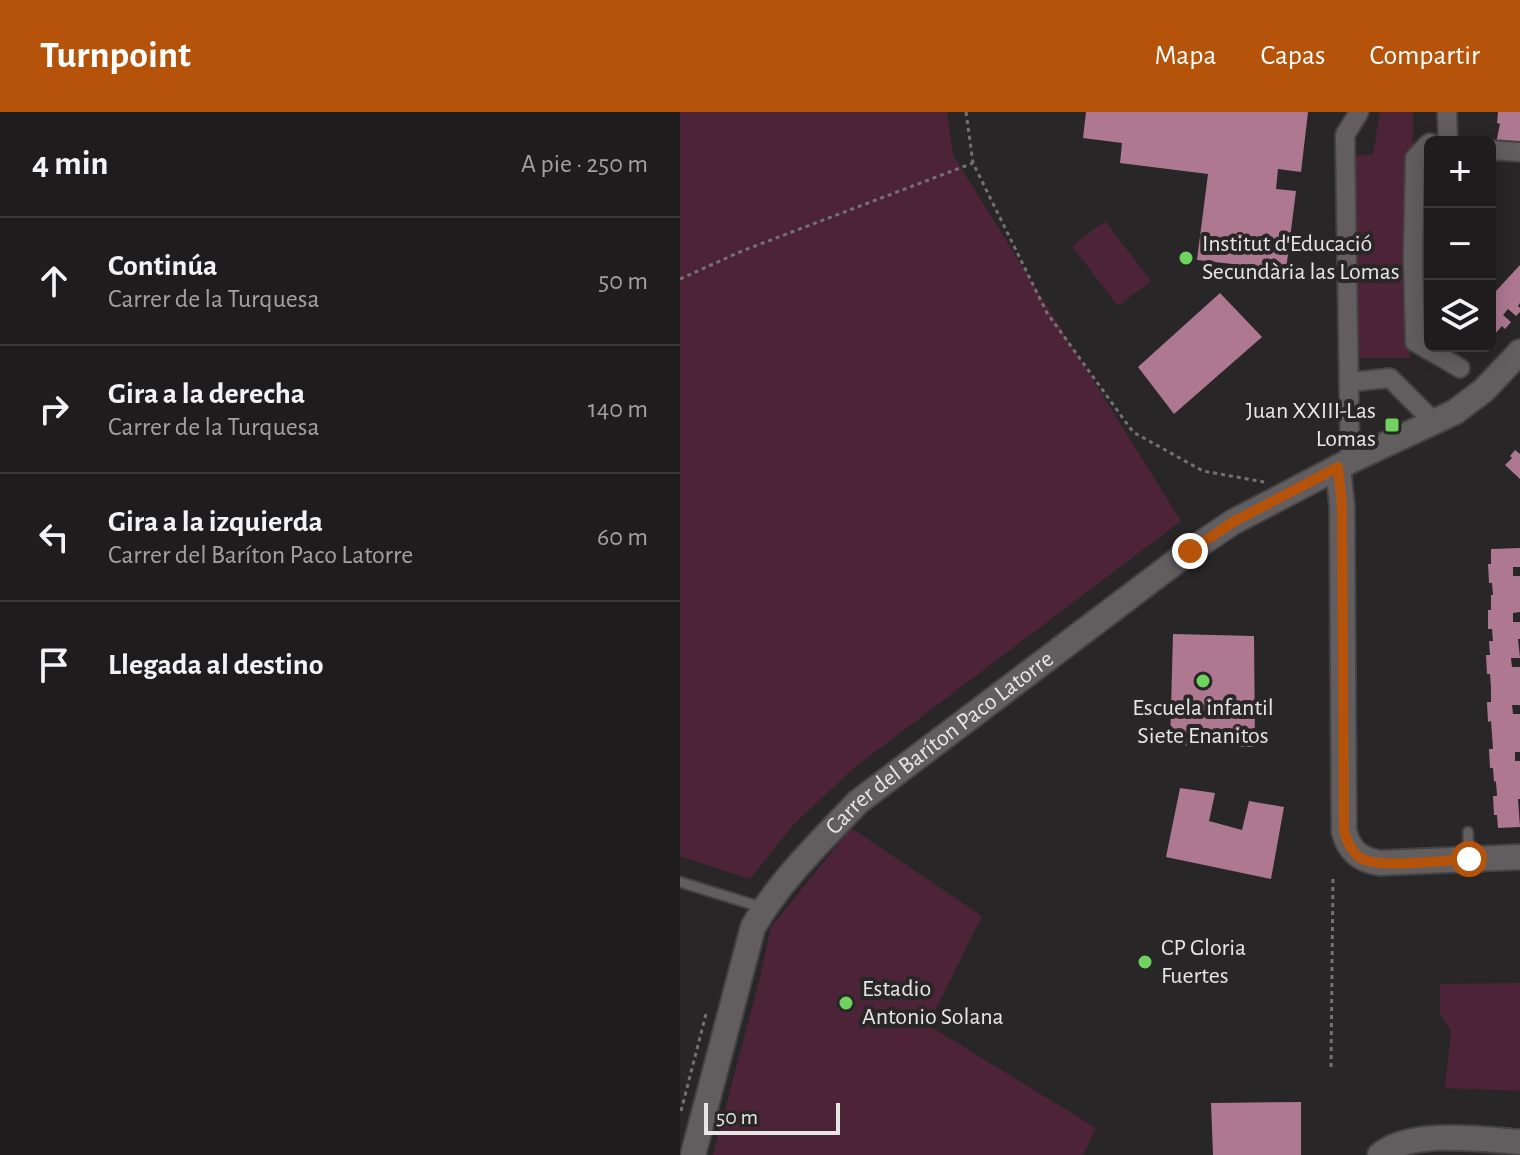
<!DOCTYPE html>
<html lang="es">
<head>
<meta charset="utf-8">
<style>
	:root { --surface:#1f1c1d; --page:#2c292a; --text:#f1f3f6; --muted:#a1a1a4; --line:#3c3a3b; --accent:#b45309 }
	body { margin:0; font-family:"Alegreya Sans",sans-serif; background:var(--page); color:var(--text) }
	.controls { position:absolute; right:24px; top:24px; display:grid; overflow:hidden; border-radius:12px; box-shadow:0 4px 20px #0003 }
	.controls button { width:72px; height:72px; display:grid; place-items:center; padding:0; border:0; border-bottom:2px solid var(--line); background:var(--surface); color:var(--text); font:40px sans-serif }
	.scale { position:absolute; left:24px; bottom:20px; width:136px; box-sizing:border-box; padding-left:8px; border:4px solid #e7e5e5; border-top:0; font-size:22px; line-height:28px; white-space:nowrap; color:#e7e5e5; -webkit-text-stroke:6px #292627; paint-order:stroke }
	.stop { position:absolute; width:24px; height:24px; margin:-18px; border:6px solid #b45309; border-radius:50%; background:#fff }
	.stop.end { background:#b45309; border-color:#fff; box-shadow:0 2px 8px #0008 }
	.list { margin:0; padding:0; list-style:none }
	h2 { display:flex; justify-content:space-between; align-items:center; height:104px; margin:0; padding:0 32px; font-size:34px }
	h2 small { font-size:26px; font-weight:400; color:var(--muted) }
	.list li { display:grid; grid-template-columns:52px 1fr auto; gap:24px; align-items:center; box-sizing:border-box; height:128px; padding:0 32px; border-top:2px solid var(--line) }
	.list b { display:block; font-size:30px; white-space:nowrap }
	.list p { margin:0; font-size:26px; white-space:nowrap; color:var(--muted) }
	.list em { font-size:26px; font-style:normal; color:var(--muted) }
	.icon { flex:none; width:44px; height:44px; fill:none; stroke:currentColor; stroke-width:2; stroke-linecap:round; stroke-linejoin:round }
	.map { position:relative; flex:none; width:840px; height:1043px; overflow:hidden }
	header { display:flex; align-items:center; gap:48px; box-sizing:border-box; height:112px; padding:0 40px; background:var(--accent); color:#fff }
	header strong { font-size:38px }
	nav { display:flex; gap:44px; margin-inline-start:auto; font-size:28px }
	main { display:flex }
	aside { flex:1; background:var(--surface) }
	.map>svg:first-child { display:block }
	.green { fill:#4d2338 }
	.building { fill:#ae7891 }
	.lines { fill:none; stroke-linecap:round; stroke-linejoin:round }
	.lane-casing { stroke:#454243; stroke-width:13 }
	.street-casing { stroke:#454243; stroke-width:22 }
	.secondary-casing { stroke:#454243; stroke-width:28 }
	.path { stroke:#747172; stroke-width:3; stroke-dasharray:4 4; stroke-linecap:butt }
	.lane { stroke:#625e5f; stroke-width:9 }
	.street { stroke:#625e5f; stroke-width:18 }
	.secondary { stroke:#625e5f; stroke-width:24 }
	.route { stroke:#b45309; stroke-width:10 }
	.poi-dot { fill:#70d35f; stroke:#292627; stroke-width:3 }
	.labels { text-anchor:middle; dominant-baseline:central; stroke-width:8; stroke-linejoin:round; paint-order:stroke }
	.poi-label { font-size:24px; fill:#e7e5e5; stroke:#292627; text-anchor:start }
	.street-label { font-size:24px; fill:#e7e5e5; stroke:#292627 }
</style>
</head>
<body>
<header>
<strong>Turnpoint</strong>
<nav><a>Mapa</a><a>Capas</a><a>Compartir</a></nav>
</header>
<main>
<aside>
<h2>4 min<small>A pie · 250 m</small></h2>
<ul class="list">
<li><svg class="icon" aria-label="ahead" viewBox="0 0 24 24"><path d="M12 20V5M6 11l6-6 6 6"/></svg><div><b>Continúa</b><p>Carrer de la Turquesa</p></div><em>50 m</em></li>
<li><svg class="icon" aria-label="right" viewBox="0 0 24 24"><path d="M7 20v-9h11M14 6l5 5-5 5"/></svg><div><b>Gira a la derecha</b><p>Carrer de la Turquesa</p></div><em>140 m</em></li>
<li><svg class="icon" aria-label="left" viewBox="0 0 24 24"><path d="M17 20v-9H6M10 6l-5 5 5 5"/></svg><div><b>Gira a la izquierda</b><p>Carrer del Baríton Paco Latorre</p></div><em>60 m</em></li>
<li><svg class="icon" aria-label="arrive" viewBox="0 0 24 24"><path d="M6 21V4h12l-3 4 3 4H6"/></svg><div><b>Llegada al destino</b></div></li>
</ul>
</aside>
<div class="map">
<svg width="840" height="1043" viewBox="0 0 840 1043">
	<rect width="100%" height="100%" fill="#292627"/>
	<g class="green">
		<path d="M0,0H267L273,43L501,409L175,655L113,713L70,767L0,744Z"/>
		<path d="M700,0H733L730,246H677L675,44L693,42Z"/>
		<path d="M425,109L471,169L438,194L392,134Z"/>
		<path d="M171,716L302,804L248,913L416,1016L403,1043H33L79,869L91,815Z"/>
		<path d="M840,871V979L765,976L771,919L760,901V872Z"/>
	</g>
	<g class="building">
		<path d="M406,0H628L621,60L598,57L596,77L616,79L606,158L517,148L528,62L440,51L442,31L403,26Z"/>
		<path d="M818,0H840V35L816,31L820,12L817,11Z"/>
		<path d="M840,153V191L838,194L840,196V200L836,204L828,197L823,203L831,210L825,217L822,214L813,224L810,221V181L812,179L814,181Z"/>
		<path d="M540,181L582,225L494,302L458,255Z"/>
		<path d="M835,338L840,342V367L825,353L832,346L830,344Z"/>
		<path d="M840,436V455H833V464H840V500L833,501V510H840V527H838L840,546H831L832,555H840V593H832L833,602H840V640H835V649H840V687H838L840,715L818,716L817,703H814L813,684H817L816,669L814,670L813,656H810L809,637H813L811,609L808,610L807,590H811V576L810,562H807L806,543H810L809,529H813L812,517H808V498H811V483H813L812,471H809L808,452H811V437Z"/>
		<path d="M493,522L574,524L575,635L490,633Z"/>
		<path d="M500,676L535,681L529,709L562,718L569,689L604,695L591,767L486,745Z"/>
		<path d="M621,990V1043H533L531,991Z"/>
	</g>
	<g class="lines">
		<defs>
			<g id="lane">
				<path d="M788,720L789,744"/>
				<path d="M0,770L84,796"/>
			</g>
			<g id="street">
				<path d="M767,0L768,30"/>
				<path d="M750,31L748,32L735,46L733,145L735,230L780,256"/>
				<path d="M810,38L840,40"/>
				<path d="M670,270L710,266L754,310"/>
				<path d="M670,349L665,23L679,0"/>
			</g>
			<g id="secondary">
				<path d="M658,355L662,394L664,719C669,739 680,748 700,751L840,745"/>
				<path id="s1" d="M13,1043L73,815C100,768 141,729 178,690L510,439L553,410L670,349L775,300L804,278L840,240"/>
				<path d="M700,1043C730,1017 802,1027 840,1030"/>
			</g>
		</defs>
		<use href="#lane" class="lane-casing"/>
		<use href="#street" class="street-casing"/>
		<use href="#secondary" class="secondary-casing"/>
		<g class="path">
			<path d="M286,0L293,51L367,201L453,320L523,359L584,370"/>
			<path d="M0,167L62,139L293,51"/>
			<path d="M651,955L653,763"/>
			<path d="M1,999L26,902"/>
		</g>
		<use href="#lane" class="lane"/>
		<use href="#street" class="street"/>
		<use href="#secondary" class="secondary"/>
	</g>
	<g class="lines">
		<path class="route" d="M510,439L553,410L658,355L662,394L664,719C667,730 671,739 680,746C698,757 766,748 789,747"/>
	</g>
	<g class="poi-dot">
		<circle cx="506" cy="146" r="8"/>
		<rect x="704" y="305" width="16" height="16" rx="4"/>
		<circle cx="523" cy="569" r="8"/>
		<circle cx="465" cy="850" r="8"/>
		<circle cx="166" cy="891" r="8"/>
	</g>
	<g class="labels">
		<g class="poi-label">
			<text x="522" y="132">Institut d'Educació<tspan x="522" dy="28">Secundària las Lomas</tspan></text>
			<text x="696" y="299" text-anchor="end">Juan XXIII-Las<tspan x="696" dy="28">Lomas</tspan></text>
			<text x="523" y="596" text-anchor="middle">Escuela infantil<tspan x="523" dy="28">Siete Enanitos</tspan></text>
			<text x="481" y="836">CP Gloria<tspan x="481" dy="28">Fuertes</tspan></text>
			<text x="182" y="877">Estadio<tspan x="182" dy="28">Antonio Solana</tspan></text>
		</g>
		<g class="street-label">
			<text stroke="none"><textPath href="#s1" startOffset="500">Carrer del Baríton Paco Latorre</textPath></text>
		</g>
	</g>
</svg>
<div class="controls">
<button>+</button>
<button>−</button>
<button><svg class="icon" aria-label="layers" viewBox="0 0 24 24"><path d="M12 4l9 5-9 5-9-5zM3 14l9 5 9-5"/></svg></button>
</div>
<div class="scale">50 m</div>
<div class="stop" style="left:789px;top:747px"></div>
<div class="stop end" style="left:510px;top:439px"></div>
</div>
</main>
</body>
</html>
